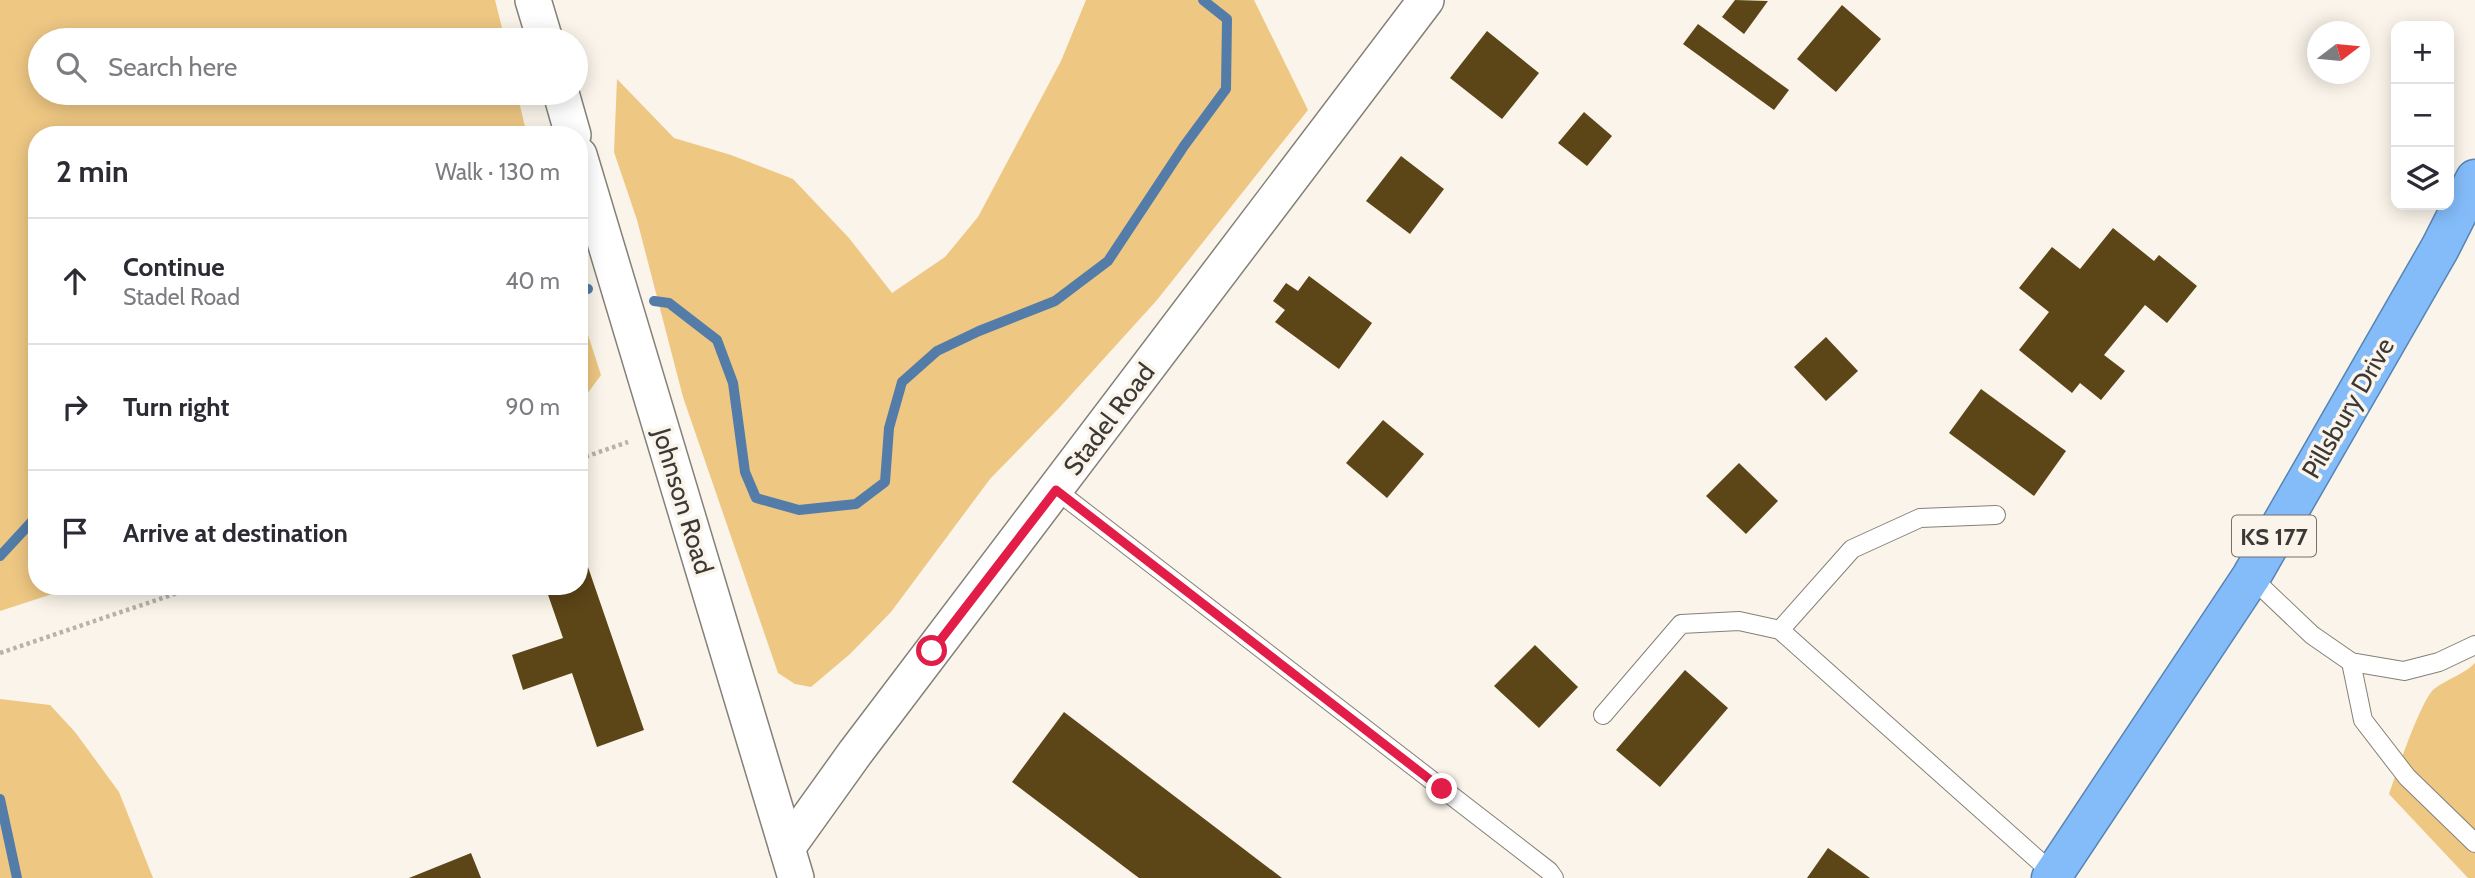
<!DOCTYPE html>
<html lang="en">
<head>
<meta charset="utf-8">
<style>
	:root { --surface:#fff; --page:#f2f2f3; --text:#2b2b33; --muted:#7c7c81; --line:#e1e1e2 }
	body { margin:0; font-family:Cabin,sans-serif; background:var(--page); color:var(--text) }
	.controls { position:absolute; right:21px; top:21px; display:grid; overflow:hidden; border-radius:14px; box-shadow:0 4px 18px #0003 }
	.controls button { width:63px; height:63px; display:grid; place-items:center; padding:0; border:0; border-bottom:2px solid var(--line); background:var(--surface); color:var(--text); font:35px sans-serif }
	.compass { position:absolute; left:2307px; top:21px; width:63px; height:63px; border-radius:50%; background:var(--surface); box-shadow:0 4px 18px #0003; rotate:74deg }
	.stop { position:absolute; width:21px; height:21px; margin:-16px; border:5px solid #e11d48; border-radius:50%; background:#fff }
	.stop.end { background:#e11d48; border-color:#fff; box-shadow:0 2px 7px #0008 }
	.list { margin:0; padding:0; list-style:none }
	h2 { display:flex; justify-content:space-between; align-items:center; height:91px; margin:0; padding:0 28px; font-size:30px }
	h2 small { font-size:23px; font-weight:400; color:var(--muted) }
	.list li { display:grid; grid-template-columns:46px 1fr auto; gap:21px; align-items:center; box-sizing:border-box; height:126px; padding:0 28px; border-top:2px solid var(--line) }
	.list b { display:block; font-size:26px; white-space:nowrap }
	.list p { margin:0; font-size:23px; white-space:nowrap; color:var(--muted) }
	.list em { font-size:23px; font-style:normal; color:var(--muted) }
	.icon { flex:none; width:38px; height:38px; fill:none; stroke:currentColor; stroke-width:2; stroke-linecap:round; stroke-linejoin:round }
	.map { position:relative; flex:none; width:2475px; height:878px; overflow:hidden }
	.search { position:absolute; background:var(--surface); box-shadow:0 4px 18px #0003; left:28px; top:28px; width:560px; height:77px; display:flex; align-items:center; gap:18px; box-sizing:border-box; padding:0 24px; border-radius:38px; color:var(--muted); font-size:26px }
	.panel { position:absolute; background:var(--surface); box-shadow:0 4px 18px #0003; left:28px; top:126px; width:560px; height:469px; border-radius:28px }
	.map>svg:first-child { display:block }
	.green { fill:#eec783 }
	.lines { fill:none; stroke-linecap:round; stroke-linejoin:round }
	.stream { stroke:#537ca8; stroke-width:10 }
	.building { fill:#5c4517 }
	.service-casing { stroke:#858077; stroke-width:20 }
	.minor-casing { stroke:#858077; stroke-width:38 }
	.trunk-casing { stroke:#5684b4; stroke-width:41 }
	.path { stroke:#b7b2aa; stroke-width:4.5; stroke-dasharray:3.5 3.5; stroke-linecap:butt }
	.service { stroke:#fff; stroke-width:18 }
	.minor { stroke:#fff; stroke-width:35 }
	.trunk { stroke:#84bcfa; stroke-width:38 }
	.route { stroke:#e11d48; stroke-width:9 }
	.labels { text-anchor:middle; dominant-baseline:central; stroke-width:7; stroke-linejoin:round; paint-order:stroke }
	.shield { fill:#faf4ea; stroke:#74716b; stroke-width:2 }
	.shield-label { font-size:24px; font-weight:bold; fill:#3b3935 }
	.street-label { font-size:26px; fill:#3b3935; stroke:#faf4ea }
</style>
</head>
<body>
<div class="map">
<svg width="2475" height="878" viewBox="0 0 2475 878">
	<rect width="100%" height="100%" fill="#faf4ea"/>
	<g class="green">
		<path d="M0,0H495L505,40H40V93H517L527,135H37V586H77L0,611Z"/>
		<path d="M1086,0H1254L1308,110L1157,300L1060,407L990,479L891,612L850,654L811,687L795,684L778,673L683,397L637,220L614,152L617,79L674,138L731,155L793,179L849,238L892,293L945,257L978,217L1061,61Z"/>
		<path d="M579,307L601,375L579,405Z"/>
		<path d="M2475,663V878H2468L2389,794C2396,774 2421,700 2434,689C2447,679 2463,675 2475,663Z"/>
		<path d="M0,699L50,705L75,732L119,792L153,878H0Z"/>
	</g>
	<g class="lines">
		<g class="stream">
			<path d="M579,287L588,289"/>
			<path d="M654,301L669,303L717,340L733,383L745,472L756,498L799,510L856,504L885,482L889,428L902,382L937,351L979,331L1055,301L1108,261L1184,146L1226,89L1227,19L1203,0"/>
			<path d="M0,556L37,516"/>
			<path d="M0,799L17,878"/>
		</g>
	</g>
	<g class="building">
		<path d="M1735,0L1768,1L1744,34L1722,17Z"/>
		<path d="M1842,5L1881,39L1836,92L1797,59Z"/>
		<path d="M1698,24L1789,90L1774,110L1683,44Z"/>
		<path d="M1487,31L1539,73L1502,119L1450,78Z"/>
		<path d="M1584,112L1612,136L1587,166L1558,143Z"/>
		<path d="M1401,156L1444,189L1410,234L1366,201Z"/>
		<path d="M2113,228L2154,261L2159,255L2197,286L2167,323L2145,305L2104,355L2125,371L2101,400L2080,383L2072,393L2019,350L2049,312L2019,288L2052,247L2080,269Z"/>
		<path d="M1309,276L1372,323L1339,369L1275,322L1285,310L1273,301L1286,283L1298,291Z"/>
		<path d="M1826,337L1858,371L1826,401L1794,367Z"/>
		<path d="M1981,389L2066,451L2034,496L1949,433Z"/>
		<path d="M1383,420L1424,454L1387,498L1346,463Z"/>
		<path d="M1739,463L1778,501L1746,534L1706,496Z"/>
		<path d="M588,567L644,730L597,747L572,673L523,690L512,655L563,638L545,586H579V570Z"/>
		<path d="M1535,645L1578,687L1539,728L1494,686Z"/>
		<path d="M1685,670L1728,708L1660,787L1616,750Z"/>
		<path d="M1064,712L1282,878H1139L1012,782Z"/>
		<path d="M1828,848L1870,878H1807Z"/>
		<path d="M471,853L481,878H409Z"/>
	</g>
	<g class="lines">
		<defs>
			<g id="service">
				<path d="M1056,490L1549,871L1554,878"/>
				<path d="M2251,577L2312,635L2351,662L2404,671L2439,662L2475,645"/>
				<path d="M1780,630L1852,549L1920,518L1996,515"/>
				<path d="M2351,662L2363,720L2407,777L2475,843"/>
				<path d="M1603,715L1681,624L1739,621L1780,630L2056,876"/>
			</g>
			<g id="minor">
				<path d="M533,0L545,40"/>
				<path d="M561,93L573,135"/>
				<path d="M579,155L796,878"/>
				<path d="M787,848L855,753L1426,0"/>
			</g>
			<path id="trunk" d="M2051,878L2251,577L2440,248L2475,179"/>
		</defs>
		<use href="#service" class="service-casing"/>
		<use href="#minor" class="minor-casing"/>
		<use href="#trunk" class="trunk-casing"/>
		<g class="path">
			<path d="M579,459L628,442"/>
			<path d="M0,653L198,586"/>
		</g>
		<use href="#service" class="service"/>
		<use href="#minor" class="minor"/>
		<use href="#trunk" class="trunk"/>
	</g>
	<g class="lines">
		<path class="route" d="M932,651L1056,490L1442,789"/>
	</g>
	<g class="labels">
		<rect class="shield" x="2232" y="515.5" width="84" height="41" rx="5"/>
		<g class="shield-label">
			<text x="2274" y="536">KS 177</text>
		</g>
		<g class="street-label">
			<text transform="translate(2348 408) rotate(-60)">Pillsbury Drive</text>
			<text transform="translate(1109 419) rotate(-53)">Stadel Road</text>
			<text transform="translate(683 501) rotate(73)">Johnson Road</text>
		</g>
	</g>
</svg>
<div class="controls">
<button>+</button>
<button>−</button>
<button><svg class="icon" aria-label="layers" viewBox="0 0 24 24"><path d="M12 4l9 5-9 5-9-5zM3 14l9 5 9-5"/></svg></button>
</div>
<svg class="compass" viewBox="-18 -18 36 36"><path d="M0-13l5 13h-10z" fill="#e53935"/><path d="M0 13l5-13h-10z" fill="#7c7c81"/></svg>
<div class="stop" style="left:932px;top:651px"></div>
<div class="stop end" style="left:1442px;top:789px"></div>
<div class="search"><svg class="icon" aria-label="search" viewBox="0 0 24 24"><circle cx="10" cy="10" r="6"/><path d="M15 15l6 6"/></svg>Search here</div>
<section class="panel">
<h2>2 min<small>Walk · 130 m</small></h2>
<ul class="list">
<li><svg class="icon" aria-label="ahead" viewBox="0 0 24 24"><path d="M12 20V5M6 11l6-6 6 6"/></svg><div><b>Continue</b><p>Stadel Road</p></div><em>40 m</em></li>
<li><svg class="icon" aria-label="right" viewBox="0 0 24 24"><path d="M7 20v-9h11M14 6l5 5-5 5"/></svg><div><b>Turn right</b></div><em>90 m</em></li>
<li><svg class="icon" aria-label="arrive" viewBox="0 0 24 24"><path d="M6 21V4h12l-3 4 3 4H6"/></svg><div><b>Arrive at destination</b></div></li>
</ul>
</section>
</div>
</body>
</html>
